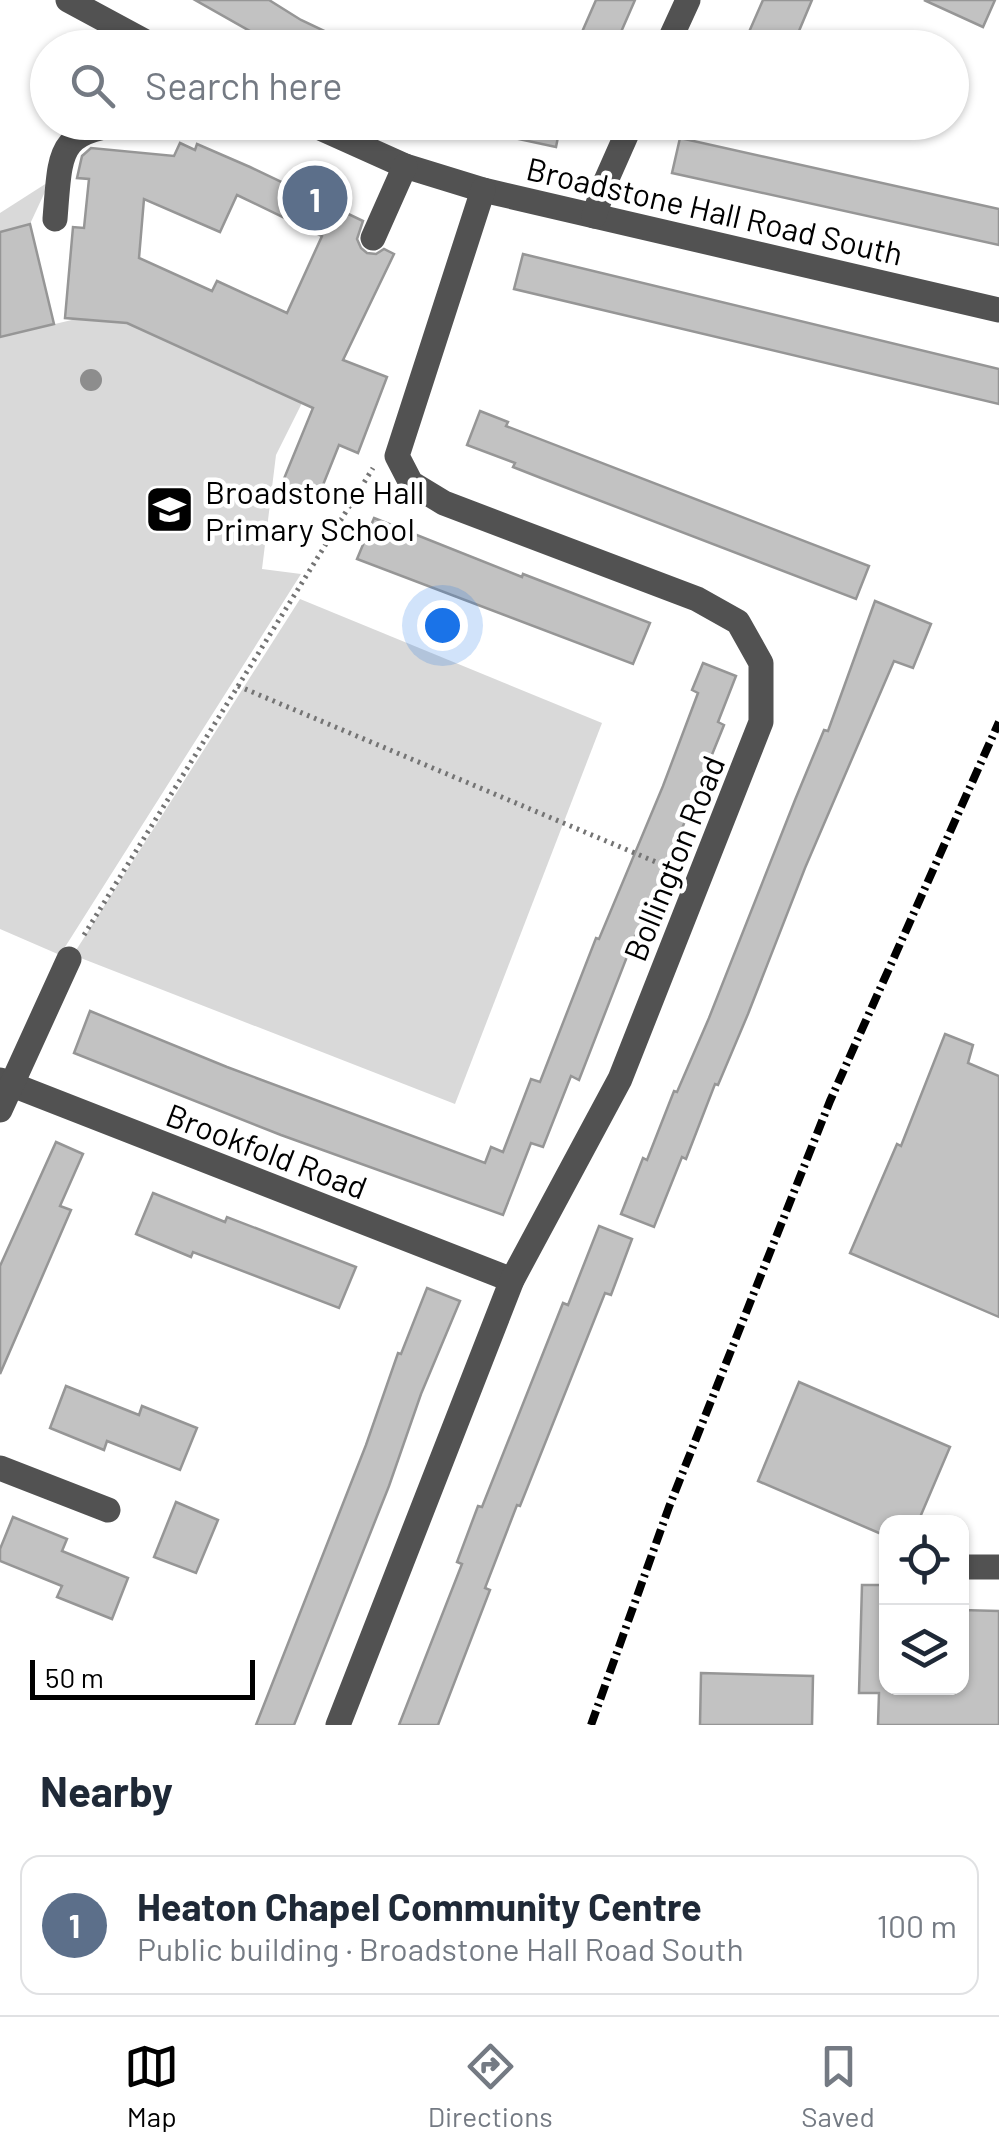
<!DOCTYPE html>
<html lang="en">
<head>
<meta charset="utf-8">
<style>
	:root { --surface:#fff; --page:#f6f6f7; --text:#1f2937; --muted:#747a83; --line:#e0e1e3; --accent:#000 }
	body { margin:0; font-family:Barlow,sans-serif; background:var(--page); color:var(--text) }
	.controls { position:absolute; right:30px; bottom:30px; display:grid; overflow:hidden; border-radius:20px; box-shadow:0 2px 8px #0004 }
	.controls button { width:90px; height:90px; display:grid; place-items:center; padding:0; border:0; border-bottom:2px solid var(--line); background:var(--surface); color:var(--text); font:50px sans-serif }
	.scale { position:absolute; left:30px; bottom:25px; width:225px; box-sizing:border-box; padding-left:10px; border:5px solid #000; border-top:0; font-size:28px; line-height:35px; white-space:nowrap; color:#000; -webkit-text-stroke:8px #fff; paint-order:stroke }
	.you { position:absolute; left:442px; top:625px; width:35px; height:35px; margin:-25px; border:8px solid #fff; border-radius:50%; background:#1a73e8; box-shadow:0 0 0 15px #1a73e833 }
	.badge { display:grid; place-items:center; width:65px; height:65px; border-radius:50%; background:var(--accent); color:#fff; font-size:32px; font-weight:700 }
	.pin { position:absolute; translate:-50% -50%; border:5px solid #fff; box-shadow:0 2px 10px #0006 }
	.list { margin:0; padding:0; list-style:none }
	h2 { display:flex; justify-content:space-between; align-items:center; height:130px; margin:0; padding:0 40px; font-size:42px }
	h2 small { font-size:32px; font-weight:400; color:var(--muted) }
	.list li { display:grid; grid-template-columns:65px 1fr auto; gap:30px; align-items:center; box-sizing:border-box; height:140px; margin:0 20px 20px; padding:0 20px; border:2px solid var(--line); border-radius:20px }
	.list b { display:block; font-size:38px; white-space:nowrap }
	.list p { margin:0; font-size:32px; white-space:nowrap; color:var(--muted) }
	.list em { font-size:32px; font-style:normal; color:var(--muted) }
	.icon { flex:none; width:55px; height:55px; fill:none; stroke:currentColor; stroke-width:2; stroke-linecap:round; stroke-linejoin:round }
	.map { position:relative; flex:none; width:999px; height:1725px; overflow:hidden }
	.search { position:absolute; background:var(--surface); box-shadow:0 2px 8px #0004; left:30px; right:30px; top:30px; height:110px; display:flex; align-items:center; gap:25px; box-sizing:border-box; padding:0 35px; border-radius:55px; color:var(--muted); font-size:38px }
	.sheet { height:290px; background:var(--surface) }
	nav { display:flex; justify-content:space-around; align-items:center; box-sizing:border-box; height:140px; border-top:2px solid var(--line); background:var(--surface); font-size:28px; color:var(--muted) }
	nav a { display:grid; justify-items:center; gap:5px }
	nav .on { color:var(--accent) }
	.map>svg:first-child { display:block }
	.green { fill:#d9d9d9 }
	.building { fill:#c2c2c2; stroke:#969696; stroke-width:2.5; fill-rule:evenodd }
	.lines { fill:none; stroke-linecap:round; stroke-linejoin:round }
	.path { stroke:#747474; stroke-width:5; stroke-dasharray:2.5 5; stroke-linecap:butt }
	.minor { stroke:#525252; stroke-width:25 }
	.rail { stroke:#000; stroke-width:8; stroke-dasharray:15 5 2.5 5; stroke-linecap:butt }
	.tree { fill:#8d8d8d }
	.labels { text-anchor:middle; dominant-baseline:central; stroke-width:9; stroke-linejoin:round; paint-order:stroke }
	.street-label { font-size:32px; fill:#000; stroke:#fff }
	.poi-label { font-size:32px; fill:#000; stroke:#fff; text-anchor:start }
</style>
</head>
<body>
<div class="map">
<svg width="999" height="1725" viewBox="0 0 999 1725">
	<rect width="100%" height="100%" fill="#fff"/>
	<g class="green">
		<path d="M50,181L30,224L0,232V213Z"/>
		<path d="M76,319L127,323L302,403L276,455L262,569L301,574L60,955L0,929V337Z"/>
		<path d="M300,599L602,723L455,1104L73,955Z"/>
	</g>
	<g class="building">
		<path d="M195,0H269L301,20L360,48H280Z"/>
		<path d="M596,0H635L614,48H575Z"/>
		<path d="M763,0H812L796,38L787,34L781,48H742Z"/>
		<path d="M924,0H995L983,27Z"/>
		<path d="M491,122H561L556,147L490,133Z"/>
		<path d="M680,138L999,209V245L672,173Z"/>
		<path d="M180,143L195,150L197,144L250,167L363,221L357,239L361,248L367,253L376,254L384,249L394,254L343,360L387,377L358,453L339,445L317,500L281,486L313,408L127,323L65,318L73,227L84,228L89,179L77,178L82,156L91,148L174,156ZM237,195L322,236L287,313L217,281L212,291L139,258L144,199L220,232Z"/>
		<path d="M30,224L54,324L0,337V232Z"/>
		<path d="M523,254L999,369V404L514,289Z"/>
		<path d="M480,411L508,422L506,426L869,566L856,599L541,478L513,467L515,463L467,445Z"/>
		<path d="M374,518L522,577L523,574L650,623L633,664L357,559Z"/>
		<path d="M875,601L931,624L913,668L894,661L805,868L748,1014L718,1085L715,1084L686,1159L682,1157L654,1227L621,1214L643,1158L647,1160L674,1091L677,1092L709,1018L795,800L824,730L828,731Z"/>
		<path d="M703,663L736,676L718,722L724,725L638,937L635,936L579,1080L571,1076L543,1147L531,1143L503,1215L281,1135L74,1053L90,1011L227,1067L485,1163L491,1147L503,1152L531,1079L540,1082L596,938L599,939L663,786L698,693L692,690Z"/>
		<path d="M945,1034L973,1045L968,1063L999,1076V1317L850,1253L897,1144L901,1146Z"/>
		<path d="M56,1142L83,1154L60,1206L71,1210L0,1374V1266Z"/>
		<path d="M153,1193L225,1222L227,1217L356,1267L339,1308L193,1252L191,1257L136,1234Z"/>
		<path d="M599,1226L632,1239L611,1295L605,1293L520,1506L517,1505L485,1588L490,1590L438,1725H399L462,1564L457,1562L478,1506L482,1507L563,1303L568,1305Z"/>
		<path d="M427,1288L460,1301L421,1394L389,1486L294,1725H256L366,1445L398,1353L401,1354Z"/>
		<path d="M799,1382L950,1447L918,1522H886V1536L758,1481Z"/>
		<path d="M66,1386L139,1415L142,1406L197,1428L180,1470L107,1441L104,1450L50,1428Z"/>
		<path d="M176,1502L218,1520L196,1573L154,1557Z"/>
		<path d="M13,1517L67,1539L62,1551L128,1578L112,1619L57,1597L62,1586L0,1561V1549Z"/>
		<path d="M862,1585H886V1688H962V1610L999,1611V1725H878L879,1693H859Z"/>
		<path d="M701,1673L813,1676L812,1725H700Z"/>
	</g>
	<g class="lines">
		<g class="path">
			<path d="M238,686L675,870"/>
			<path d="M84,935L373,468"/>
		</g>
		<g class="minor">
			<path d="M68,0L157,48"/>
			<path d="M666,48L688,0"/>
			<path d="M307,122L405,166L483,190L999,310"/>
			<path d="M594,216L605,183L632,122"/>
			<path d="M55,219C61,145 57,131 137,122"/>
			<path d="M373,238L405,166"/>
			<path d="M0,1080L512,1280"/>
			<path d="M0,1110L69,959"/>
			<path d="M0,1468L108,1510"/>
			<path d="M965,1567H999"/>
			<path d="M338,1725L512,1280L620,1079L761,722V663L738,622L697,599L444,503L411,483L397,456L483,190"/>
		</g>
		<path class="rail" d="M591,1725L669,1507L830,1101L999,722"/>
	</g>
	<circle class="tree" cx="91" cy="380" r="11"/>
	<defs>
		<symbol id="school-square" viewBox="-11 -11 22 22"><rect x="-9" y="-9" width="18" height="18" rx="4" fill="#000" stroke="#fff"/><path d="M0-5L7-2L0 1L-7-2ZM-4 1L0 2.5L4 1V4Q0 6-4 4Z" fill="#fff"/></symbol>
	</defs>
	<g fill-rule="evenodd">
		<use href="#school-square" x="142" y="482" width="55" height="55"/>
	</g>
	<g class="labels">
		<g class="street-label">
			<text transform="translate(715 210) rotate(13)">Broadstone Hall Road South</text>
			<text transform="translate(673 858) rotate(-68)">Bollington Road</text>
			<text transform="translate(267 1150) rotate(21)">Brookfold Road</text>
		</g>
		<g class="poi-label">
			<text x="205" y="491">Broadstone Hall<tspan x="205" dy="37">Primary School</tspan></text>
		</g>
	</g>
</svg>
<div class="controls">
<button><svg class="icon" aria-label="locate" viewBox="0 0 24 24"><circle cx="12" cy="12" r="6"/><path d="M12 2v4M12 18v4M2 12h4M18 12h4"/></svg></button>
<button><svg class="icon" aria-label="layers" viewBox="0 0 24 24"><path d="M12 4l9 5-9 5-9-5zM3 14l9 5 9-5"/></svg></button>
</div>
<div class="scale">50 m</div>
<div class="you"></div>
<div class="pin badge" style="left:315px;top:198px;background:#5c6f8a">1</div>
<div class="search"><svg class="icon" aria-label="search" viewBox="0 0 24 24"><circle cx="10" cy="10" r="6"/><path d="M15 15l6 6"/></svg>Search here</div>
</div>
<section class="sheet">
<h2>Nearby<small></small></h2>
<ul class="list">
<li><span class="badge" style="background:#5c6f8a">1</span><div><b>Heaton Chapel Community Centre</b><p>Public building · Broadstone Hall Road South</p></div><em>100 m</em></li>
</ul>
</section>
<nav>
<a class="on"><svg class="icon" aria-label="map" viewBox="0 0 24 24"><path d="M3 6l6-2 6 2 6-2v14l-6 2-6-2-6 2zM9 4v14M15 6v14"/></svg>Map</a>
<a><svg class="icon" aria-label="directions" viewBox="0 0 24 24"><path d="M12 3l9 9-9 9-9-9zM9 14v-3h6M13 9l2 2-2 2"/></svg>Directions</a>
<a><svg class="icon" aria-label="saved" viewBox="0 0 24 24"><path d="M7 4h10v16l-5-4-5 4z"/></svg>Saved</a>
</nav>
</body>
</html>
